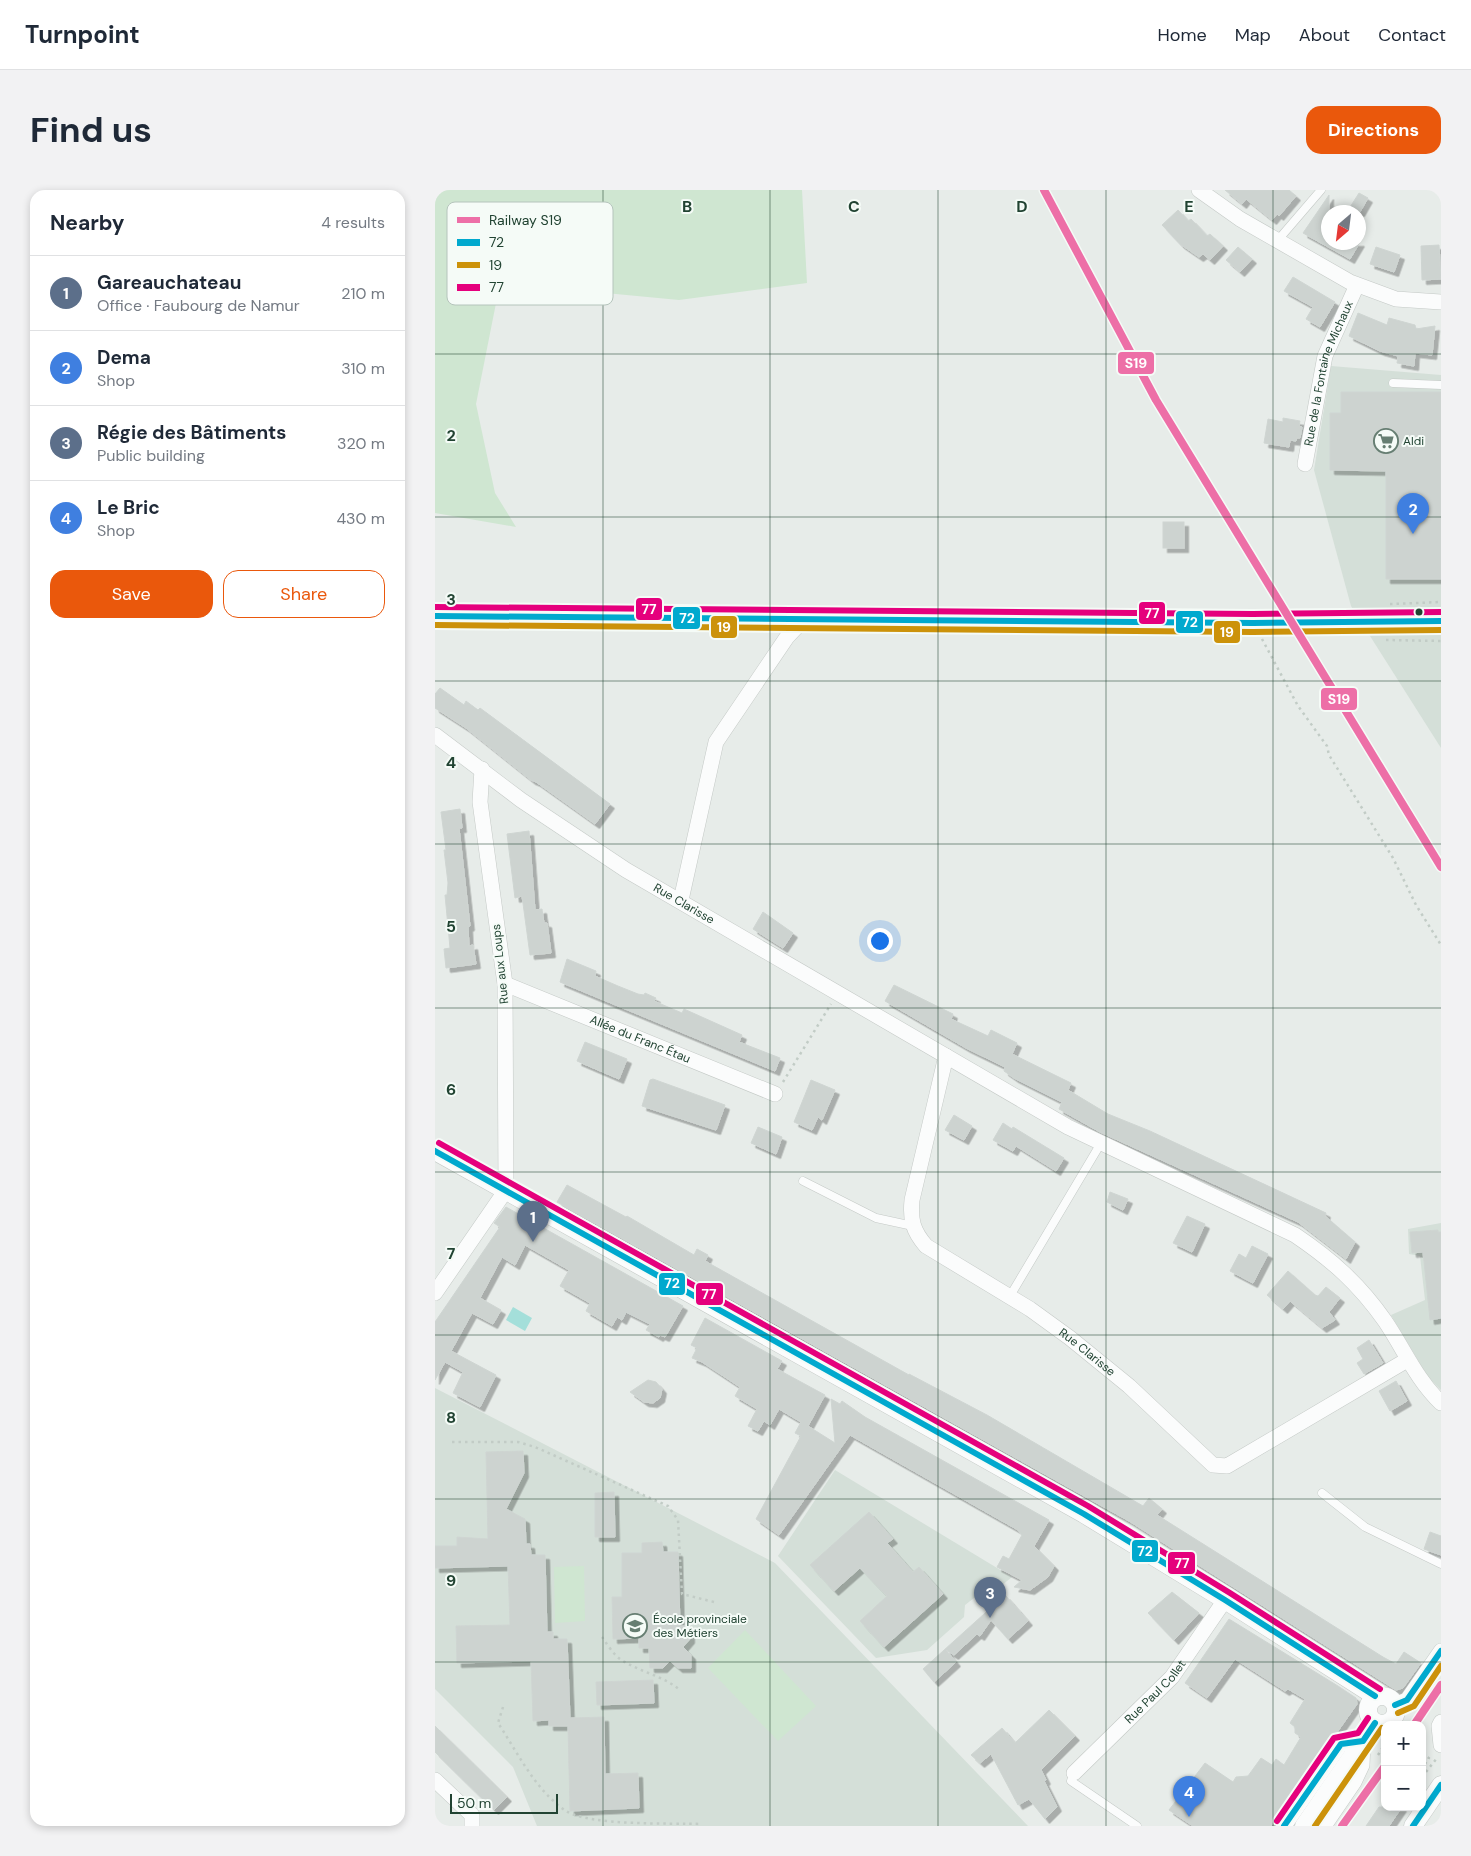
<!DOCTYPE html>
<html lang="en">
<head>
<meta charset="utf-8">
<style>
	:root { --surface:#fff; --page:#f2f2f3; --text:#1f2937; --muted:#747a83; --line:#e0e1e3; --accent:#ea580c }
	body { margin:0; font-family:"DM Sans",sans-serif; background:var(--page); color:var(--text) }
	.controls { position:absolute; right:15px; bottom:15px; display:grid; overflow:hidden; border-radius:10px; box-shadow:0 2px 8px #0003 }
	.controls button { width:45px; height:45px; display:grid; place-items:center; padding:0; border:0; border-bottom:1px solid var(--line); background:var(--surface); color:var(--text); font:25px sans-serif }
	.compass { position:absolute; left:886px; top:15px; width:45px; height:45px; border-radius:50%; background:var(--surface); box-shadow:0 2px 8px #0003; rotate:208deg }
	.scale { position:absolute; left:15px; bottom:12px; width:108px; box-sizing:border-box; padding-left:5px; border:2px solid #214332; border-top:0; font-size:14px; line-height:18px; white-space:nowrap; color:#214332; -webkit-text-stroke:4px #f5fbf7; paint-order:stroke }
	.you { position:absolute; left:444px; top:750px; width:18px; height:18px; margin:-12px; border:4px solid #fff; border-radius:50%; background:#1a73e8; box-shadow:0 0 0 8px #1a73e833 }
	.badge { display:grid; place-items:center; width:32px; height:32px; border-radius:50%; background:var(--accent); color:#fff; font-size:16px; font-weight:700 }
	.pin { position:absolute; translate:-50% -41px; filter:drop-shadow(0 1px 2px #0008) }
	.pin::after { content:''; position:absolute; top:26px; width:18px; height:15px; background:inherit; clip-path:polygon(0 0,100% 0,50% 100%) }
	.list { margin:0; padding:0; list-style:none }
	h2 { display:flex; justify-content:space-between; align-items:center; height:65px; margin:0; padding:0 20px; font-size:21px }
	h2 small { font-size:16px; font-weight:400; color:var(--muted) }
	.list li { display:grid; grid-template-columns:32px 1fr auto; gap:15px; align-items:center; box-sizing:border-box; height:75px; padding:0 20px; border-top:1px solid var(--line) }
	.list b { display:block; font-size:19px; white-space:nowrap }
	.list p { margin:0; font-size:16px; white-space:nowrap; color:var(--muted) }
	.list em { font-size:16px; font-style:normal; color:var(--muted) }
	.actions { display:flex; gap:10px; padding:15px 20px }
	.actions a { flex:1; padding:11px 0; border:1px solid var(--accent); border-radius:15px; text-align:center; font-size:18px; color:var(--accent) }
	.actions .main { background:var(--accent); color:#fff }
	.map { position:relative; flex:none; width:1006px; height:1636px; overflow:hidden; border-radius:15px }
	header { display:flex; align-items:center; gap:30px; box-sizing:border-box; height:70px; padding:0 25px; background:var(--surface); border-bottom:1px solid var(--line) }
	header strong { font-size:24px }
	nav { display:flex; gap:28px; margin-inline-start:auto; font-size:18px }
	.intro { display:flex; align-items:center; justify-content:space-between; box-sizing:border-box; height:120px; padding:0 30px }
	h1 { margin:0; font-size:35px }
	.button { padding:12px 22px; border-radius:15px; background:var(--accent); color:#fff; font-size:18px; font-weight:700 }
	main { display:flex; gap:30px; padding:0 30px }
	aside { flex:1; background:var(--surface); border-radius:15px; box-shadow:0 2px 8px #0003 }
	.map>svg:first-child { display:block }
	.built { fill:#d4dfd8 }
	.green { fill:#cfe6d1 }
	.water { fill:#a4dfda }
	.building { fill:#cdd3d0; stroke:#cfd5d2; filter:url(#shadow) }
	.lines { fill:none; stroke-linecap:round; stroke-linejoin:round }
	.service-casing { stroke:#c4c9c6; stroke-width:9 }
	.minor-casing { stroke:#c4c9c6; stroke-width:16 }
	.tertiary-casing { stroke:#c4c9c6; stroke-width:19 }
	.secondary-casing { stroke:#c0c8c4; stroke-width:21 }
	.path { stroke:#c2ccc6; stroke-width:2.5; stroke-dasharray:2.5 4; stroke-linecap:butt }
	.service { stroke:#fbfcfc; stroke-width:8 }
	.minor { stroke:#fbfcfc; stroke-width:15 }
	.tertiary { stroke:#fbfcfc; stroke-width:18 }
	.secondary { stroke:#fbfcfc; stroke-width:20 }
	.bus-1-casing { stroke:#f5fbf7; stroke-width:10 }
	.bus-2-casing { stroke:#f5fbf7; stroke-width:10 }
	.bus-3-casing { stroke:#f5fbf7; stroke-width:10 }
	.bus-1 { stroke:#00a9ce; stroke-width:6 }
	.bus-2 { stroke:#cc920a; stroke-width:6 }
	.bus-3 { stroke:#e5007d; stroke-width:6 }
	.rail-1-casing { stroke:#f5fbf7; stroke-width:11 }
	.rail-1 { stroke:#ed6fa7; stroke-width:8 }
	.grid { fill:none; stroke:#214332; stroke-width:1; stroke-opacity:0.55 }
	.bus-dot { fill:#214332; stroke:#f5fbf7; stroke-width:2 }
	.labels { text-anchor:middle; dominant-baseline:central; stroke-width:4; stroke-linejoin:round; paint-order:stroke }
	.street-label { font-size:12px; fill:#214332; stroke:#f5fbf7 }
	.poi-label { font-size:12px; fill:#214332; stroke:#f5fbf7; text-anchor:start }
	.key { fill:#f5fbf7; stroke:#b5c4bc; stroke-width:1 }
	.key-label { font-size:14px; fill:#214332 }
	.grid-label { font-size:16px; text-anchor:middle; font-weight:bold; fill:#214332; stroke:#f5fbf7; stroke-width:4; stroke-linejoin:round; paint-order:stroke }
	.line-badge { stroke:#f5fbf7; stroke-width:2 }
	.badge-label { font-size:14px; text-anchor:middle; font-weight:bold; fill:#fff }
</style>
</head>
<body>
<header>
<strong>Turnpoint</strong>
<nav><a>Home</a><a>Map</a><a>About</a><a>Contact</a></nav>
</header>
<div class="intro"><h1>Find us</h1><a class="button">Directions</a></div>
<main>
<aside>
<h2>Nearby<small>4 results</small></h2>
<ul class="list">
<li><span class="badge" style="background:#5c6f8a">1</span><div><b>Gareauchateau</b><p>Office · Faubourg de Namur</p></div><em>210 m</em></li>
<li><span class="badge" style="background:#3f7fe0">2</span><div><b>Dema</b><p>Shop</p></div><em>310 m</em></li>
<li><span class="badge" style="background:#5c6f8a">3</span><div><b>Régie des Bâtiments</b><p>Public building</p></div><em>320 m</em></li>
<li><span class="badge" style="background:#3f7fe0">4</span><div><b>Le Bric</b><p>Shop</p></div><em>430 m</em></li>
</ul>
<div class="actions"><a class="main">Save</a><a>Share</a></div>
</aside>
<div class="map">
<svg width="1006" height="1636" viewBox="0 0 1006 1636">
	<defs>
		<filter id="shadow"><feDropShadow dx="4.5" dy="4.5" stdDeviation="0" flood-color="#0004"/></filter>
	</defs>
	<rect width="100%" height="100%" fill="#e7ece9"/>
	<g class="built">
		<path d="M896,176L1006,185V558L916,416L879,280Z"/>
		<path d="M1006,1033V1200L993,1187L956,1125L990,1110L985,1066L974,1064L973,1039Z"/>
		<path d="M0,1198L340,1373L593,1636H102L78,1577L0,1499Z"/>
		<path d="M400,1280L577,1387L550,1409L539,1408L530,1415L529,1427L492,1460L441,1468L343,1366Z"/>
	</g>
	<g class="green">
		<path d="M0,0H367L372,93L244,110L65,93L41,214L60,303L81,337L0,323Z"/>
		<path d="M149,1376L150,1431L120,1433L119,1377Z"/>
		<path d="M310,1440L381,1516L343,1551L273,1478Z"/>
	</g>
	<path class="water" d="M78,1117L97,1128L90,1141L71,1130Z"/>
	<g class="building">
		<path d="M790,0H854L861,6L844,26L842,24L837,30L811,9L807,14Z"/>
		<path d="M924,3L933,8L925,22H912Z"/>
		<path d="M894,5V52H925L915,69L868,43Z"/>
		<path d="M743,20L753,31L756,29L772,46L775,44L788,56L775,70L768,64L764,67L745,54L727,35Z"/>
		<path d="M1004,55L1006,89L987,90L986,56Z"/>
		<path d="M803,57L817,69L805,82L791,70Z"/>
		<path d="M941,57L965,65L959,82L935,74Z"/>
		<path d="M858,87L900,112L885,137L871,129L878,117L849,101Z"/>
		<path d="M923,123L952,135L954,128L980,135L981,139L1000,136L997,165L980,163L979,176L962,173L963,166L945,161L914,146Z"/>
		<path d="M906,202H1006V389H951V281L895,280V223H906Z"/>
		<path d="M848,228L865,231L864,236L867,237L865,248H862L861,251L855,250L854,257L829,253L833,229L848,232Z"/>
		<rect x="728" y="332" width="21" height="26"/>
		<path d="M5,498L29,515L31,511L43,520L45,518L175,614L160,634L101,592L96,590L31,538L0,518V504Z"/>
		<path d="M25,619L27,638H24L35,736L33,737L34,756L38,755L41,774L11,778L9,759L15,758L10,705H12L13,693L9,660H11L6,622Z"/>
		<path d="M94,641L100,720L107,719L109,733H112L116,763L95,765L87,706L80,708L72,644Z"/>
		<path d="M328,722L358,743L348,758L318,739Z"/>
		<path d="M132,769L161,781L160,786L183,796L203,804L209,805L210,803L221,808L219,811L247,823L249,819L307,845L304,852L345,868L340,881L125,792Z"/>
		<path d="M459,795L518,824L516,829L553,846L556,840L582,853L577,864L636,893L633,900L673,924L715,941L891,1023L890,1026L920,1052L911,1069L863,1032L665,942L624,919L627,912L579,888L569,881L570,877L531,858L450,811Z"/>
		<path d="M150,852L192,869L184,889L142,871Z"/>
		<path d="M218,889L290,915L281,940L207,916L215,890Z"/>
		<path d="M376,890L400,900L387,930L383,927L377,940L359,932Z"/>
		<path d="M519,925L537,936L529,950L510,940Z"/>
		<path d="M568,933L577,939L578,937L629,968L621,981L581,956L578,961L558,950Z"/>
		<path d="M323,937L347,947L341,964L316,953Z"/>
		<path d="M132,995L191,1027L192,1026L259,1065L262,1059L273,1065L270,1071L474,1185V1184L552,1225L708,1316L714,1308L727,1319L722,1325L948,1467L961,1474L969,1462L986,1473L968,1498L961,1500L694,1331L122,1012Z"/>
		<path d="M675,1002L693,1009L688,1020L672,1012Z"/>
		<path d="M71,1017L248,1116L230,1147L225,1145L224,1147L211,1140L215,1134L191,1122L187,1130L182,1127L177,1136L151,1121L155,1113L125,1096L134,1080L90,1055L80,1075L67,1067L45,1108L66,1120L58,1134L37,1123L16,1161L61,1185L45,1217L18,1203L28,1182L10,1172L0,1190V1132L65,1037L59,1033Z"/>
		<path d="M752,1026L770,1034L757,1062L738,1053Z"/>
		<path d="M1003,1040V1042H1006V1128L995,1130L988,1062L977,1063L975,1042Z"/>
		<path d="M817,1056L833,1064L818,1093L795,1081L804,1064L811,1068Z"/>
		<path d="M853,1081L880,1105L883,1106L891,1097L905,1108L894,1122L900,1130L887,1138L855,1111L848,1119L832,1105Z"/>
		<path d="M270,1128L347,1171L342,1179L390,1205L373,1236L400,1253L396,1209L405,1214L407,1211L430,1227L614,1330L599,1356L619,1376L613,1387L595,1400L579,1397L587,1390L562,1377L568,1366L574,1369L587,1345L583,1340L415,1245L344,1345L321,1329L366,1246L360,1243L366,1232L344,1219L335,1235L329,1231L323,1241L313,1236L322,1219L300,1206L305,1197L267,1172L257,1168L262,1158L256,1155Z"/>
		<path d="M934,1150L948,1173L929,1184L922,1173L928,1169L922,1158Z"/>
		<path d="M213,1190L221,1192L227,1199L225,1208L218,1213L209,1212L195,1202Z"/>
		<path d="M961,1191L972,1211L955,1221L944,1201Z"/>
		<path d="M88,1261L89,1283L71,1319L90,1329L91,1354H95L96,1365H110L112,1442H118V1449H132L135,1528L169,1527L170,1584L203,1583L204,1618L135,1621L133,1536H114V1530L98,1531L96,1471L22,1473L21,1436L75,1435L73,1376L0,1378V1356H22V1347L53,1349L51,1262Z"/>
		<path d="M179,1302L180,1347H160V1303Z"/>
		<path d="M434,1322L458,1349L452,1353L478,1382L484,1377L508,1404L449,1457L425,1431L452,1406L425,1378L399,1401L375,1375Z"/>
		<path d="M995,1342L1006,1346V1365L989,1359Z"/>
		<path d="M227,1352L228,1362H243L245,1436H255V1449L248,1457L256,1465V1478H243L235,1471L228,1478H215L214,1458H204V1448L178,1449L177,1407H187V1363H207V1353Z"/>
		<path d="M737,1402L764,1423L739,1450L713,1423Z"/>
		<path d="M570,1405L593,1431L573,1449L556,1430L545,1446L542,1444L519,1465L511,1460L521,1472L499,1492L488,1479Z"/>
		<path d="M794,1429L903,1496L921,1508L922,1514L836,1636H758L734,1620L770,1573L798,1592L801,1587L813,1586L826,1568L837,1575L841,1569L849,1575L866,1547L860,1543V1537L855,1533L870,1509L853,1499L850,1501L800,1469L772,1508L750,1493Z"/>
		<path d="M218,1490L219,1513L162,1515L161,1492Z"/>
		<path d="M614,1520L640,1546L606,1580L611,1590L609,1591L622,1617L610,1629L594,1609L583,1615L556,1564L545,1573L536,1565L567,1538L580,1553Z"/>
		<path d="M0,1536L72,1607L59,1620L0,1562Z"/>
		<path d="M944,1617H967L954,1636H931Z"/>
	</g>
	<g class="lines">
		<defs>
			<g id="service">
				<path d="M843,50L886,0"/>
				<path d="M958,193L1006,195"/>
				<path d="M368,991L441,1028L478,1036"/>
				<path d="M575,1106L666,953"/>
				<path d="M887,1303L930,1337L1006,1374"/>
				<path d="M639,1583L636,1591L702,1636"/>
			</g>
			<g id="minor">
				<path d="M764,0L805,29L915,92L961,109L1006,112"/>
				<path id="s1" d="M870,274L890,166L922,95"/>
				<path id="s2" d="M0,545L86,610L191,680L633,937L860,1045C897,1070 924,1094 950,1131C969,1159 981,1189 1006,1213"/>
				<path d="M246,710L281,552L352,447L369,429"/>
				<path id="s3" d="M70,794L340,904"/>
				<path id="s4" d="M511,866L477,1010C475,1030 478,1041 491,1056L595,1119L635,1148L694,1196L778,1275L792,1276L972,1170"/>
				<path d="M0,1103L71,1000L70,794L45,612L47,579"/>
				<path d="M960,1515L972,1510L1006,1461"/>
				<path d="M1006,1532L1004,1536L1006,1555"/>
				<path id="s5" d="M639,1583L737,1487L790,1410"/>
				<path d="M0,1590L37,1625V1636"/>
				<path d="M849,1636L906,1554L928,1551L927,1575L919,1592L889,1636"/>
			</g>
			<g id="tertiary">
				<path d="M0,961L649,1324L790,1410L940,1506"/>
				<circle cx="947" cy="1520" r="14"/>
				<path d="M869,1636L940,1533"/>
				<path d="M978,1636L1006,1595"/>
			</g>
			<path id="secondary" d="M0,426L818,433L1006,431"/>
		</defs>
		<use href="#service" class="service-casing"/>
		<use href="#minor" class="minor-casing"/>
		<use href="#tertiary" class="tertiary-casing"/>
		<use href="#secondary" class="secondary-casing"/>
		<g class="path">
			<path d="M955,414L1006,412"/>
			<path d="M827,449L863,516L892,556L894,565L958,668L981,715L1006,755"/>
			<path d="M951,450L1006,451"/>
			<path d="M348,892L396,814"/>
			<path d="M17,1252H83L100,1257L233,1316L243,1330L247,1404L279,1412"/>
			<path d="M167,1447C172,1454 178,1464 185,1469C204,1482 227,1485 245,1500"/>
			<path d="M68,1517L63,1533C83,1563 100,1600 131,1621C155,1636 235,1633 267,1634"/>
			<path d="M987,1564L994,1568L987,1578"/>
			<path d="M943,1565L950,1554"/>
			<path d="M987,1587L1002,1568"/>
		</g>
		<use href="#service" class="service"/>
		<use href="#minor" class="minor"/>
		<use href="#tertiary" class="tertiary"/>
		<use href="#secondary" class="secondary"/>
		<defs>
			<g id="bus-1">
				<path d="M0,426L818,433L1006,431"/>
				<path d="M0,961L649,1324L790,1410L940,1506"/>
				<path d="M960,1515L972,1510L1006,1461"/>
				<path d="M849,1636L906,1554L928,1551L940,1533"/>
				<path d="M978,1636L1006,1595"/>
			</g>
			<g id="bus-2">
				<path d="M0,435L818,442L1006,440"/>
				<path d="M963,1523L979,1516L1006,1476"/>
				<path d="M880,1636L947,1538"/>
			</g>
			<g id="bus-3">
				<path d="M0,417L818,424L1006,422"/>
				<path d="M4,953L653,1316L795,1403L945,1499"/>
				<path d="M842,1631L899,1548L923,1543L933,1528"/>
			</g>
		</defs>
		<use href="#bus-1" class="bus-1-casing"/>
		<use href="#bus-2" class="bus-2-casing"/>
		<use href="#bus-3" class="bus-3-casing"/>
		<use href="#bus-1" class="bus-1"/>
		<use href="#bus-2" class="bus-2"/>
		<use href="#bus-3" class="bus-3"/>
		<defs>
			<g id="rail-1">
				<path d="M609,0L721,210L1006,677"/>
				<path d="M979,1535L1006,1495"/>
				<path d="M907,1636L950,1576"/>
			</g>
		</defs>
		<use href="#rail-1" class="rail-1-casing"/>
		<use href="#rail-1" class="rail-1"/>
	</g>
	<path class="grid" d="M168,0V1636M335,0V1636M503,0V1636M671,0V1636M838,0V1636M0,164H1006M0,327H1006M0,491H1006M0,654H1006M0,818H1006M0,982H1006M0,1145H1006M0,1309H1006M0,1472H1006"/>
	<defs>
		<symbol id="supermarket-ring" viewBox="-11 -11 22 22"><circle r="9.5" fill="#f5fbf7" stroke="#667e72" stroke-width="1.5"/><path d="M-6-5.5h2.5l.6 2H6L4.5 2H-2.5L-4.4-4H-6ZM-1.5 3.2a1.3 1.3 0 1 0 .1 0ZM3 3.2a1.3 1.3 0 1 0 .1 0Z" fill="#667e72"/></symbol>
		<symbol id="school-ring" viewBox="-11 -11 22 22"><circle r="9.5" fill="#f5fbf7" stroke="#667e72" stroke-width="1.5"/><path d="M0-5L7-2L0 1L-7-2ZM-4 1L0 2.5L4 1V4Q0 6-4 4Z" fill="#667e72"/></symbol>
	</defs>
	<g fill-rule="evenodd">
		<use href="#supermarket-ring" x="937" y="237" width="28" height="28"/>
		<use href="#school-ring" x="186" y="1422" width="28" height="28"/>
	</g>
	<circle class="bus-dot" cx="984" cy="422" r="4.5"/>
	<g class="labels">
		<g class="street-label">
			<text stroke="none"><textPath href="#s1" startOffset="94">Rue de la Fontaine Michaux</textPath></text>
			<text stroke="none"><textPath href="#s2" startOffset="301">Rue Clarisse</textPath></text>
			<text transform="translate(65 774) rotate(-96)">Rue aux Loups</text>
			<text stroke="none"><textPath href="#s3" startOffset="146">Allée du Franc Étau</textPath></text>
			<text stroke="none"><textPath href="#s4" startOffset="391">Rue Clarisse</textPath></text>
			<text stroke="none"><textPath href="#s5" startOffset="115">Rue Paul Collet</textPath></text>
		</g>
		<g class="poi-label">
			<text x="968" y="251">Aldi</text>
			<text x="218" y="1429">École provinciale<tspan x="218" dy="14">des Métiers</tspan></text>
		</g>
	</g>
	<rect x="12" y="12" width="166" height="103" rx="8" class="key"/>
	<rect x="22" y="27" width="23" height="6" fill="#ed6fa7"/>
	<rect x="22" y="49" width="23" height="7" fill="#00a9ce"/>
	<rect x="22" y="72" width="23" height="6" fill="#cc920a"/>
	<rect x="22" y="94" width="23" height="7" fill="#e5007d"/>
	<g class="key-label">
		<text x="54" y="35">Railway S19</text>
		<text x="54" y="57">72</text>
		<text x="54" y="80">19</text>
		<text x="54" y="102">77</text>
	</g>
	<g class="grid-label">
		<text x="252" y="22">B</text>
		<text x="419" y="22">C</text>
		<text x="587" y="22">D</text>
		<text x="754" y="22">E</text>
		<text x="16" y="251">2</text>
		<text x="16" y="415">3</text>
		<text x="16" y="578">4</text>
		<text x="16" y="742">5</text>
		<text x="16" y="905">6</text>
		<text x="16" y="1069">7</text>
		<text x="16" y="1233">8</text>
		<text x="16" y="1396">9</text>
	</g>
	<g class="line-badge">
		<rect x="682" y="161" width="38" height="24" rx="5" fill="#ed6fa7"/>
		<rect x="200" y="407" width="28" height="24" rx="5" fill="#e5007d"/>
		<rect x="703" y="411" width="28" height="24" rx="5" fill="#e5007d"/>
		<rect x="237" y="416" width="29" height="24" rx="5" fill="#00a9ce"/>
		<rect x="740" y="420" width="29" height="24" rx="5" fill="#00a9ce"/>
		<rect x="275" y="425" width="28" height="24" rx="5" fill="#cc920a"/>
		<rect x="778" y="430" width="28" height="24" rx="5" fill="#cc920a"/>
		<rect x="885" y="497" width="38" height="24" rx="5" fill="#ed6fa7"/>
		<rect x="223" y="1082" width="28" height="24" rx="5" fill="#00a9ce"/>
		<rect x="260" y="1092" width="29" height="24" rx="5" fill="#e5007d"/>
		<rect x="696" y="1349" width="28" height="24" rx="5" fill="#00a9ce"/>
		<rect x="732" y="1361" width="29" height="24" rx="5" fill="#e5007d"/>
	</g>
	<g class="badge-label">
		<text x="701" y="178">S19</text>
		<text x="214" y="424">77</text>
		<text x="717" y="428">77</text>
		<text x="252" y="433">72</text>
		<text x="755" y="437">72</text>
		<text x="289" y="442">19</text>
		<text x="792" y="447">19</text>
		<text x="904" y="514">S19</text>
		<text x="237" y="1098">72</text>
		<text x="274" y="1109">77</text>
		<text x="710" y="1366">72</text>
		<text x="747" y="1378">77</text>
	</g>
</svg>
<div class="controls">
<button>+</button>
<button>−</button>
</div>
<svg class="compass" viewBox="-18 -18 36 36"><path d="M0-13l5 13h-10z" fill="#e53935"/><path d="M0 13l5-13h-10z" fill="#747a83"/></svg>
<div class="scale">50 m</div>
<div class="you"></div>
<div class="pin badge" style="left:98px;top:1052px;background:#5c6f8a">1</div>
<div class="pin badge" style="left:978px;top:344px;background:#3f7fe0">2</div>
<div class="pin badge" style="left:555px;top:1428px;background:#5c6f8a">3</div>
<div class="pin badge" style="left:754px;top:1627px;background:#3f7fe0">4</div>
</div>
</main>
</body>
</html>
